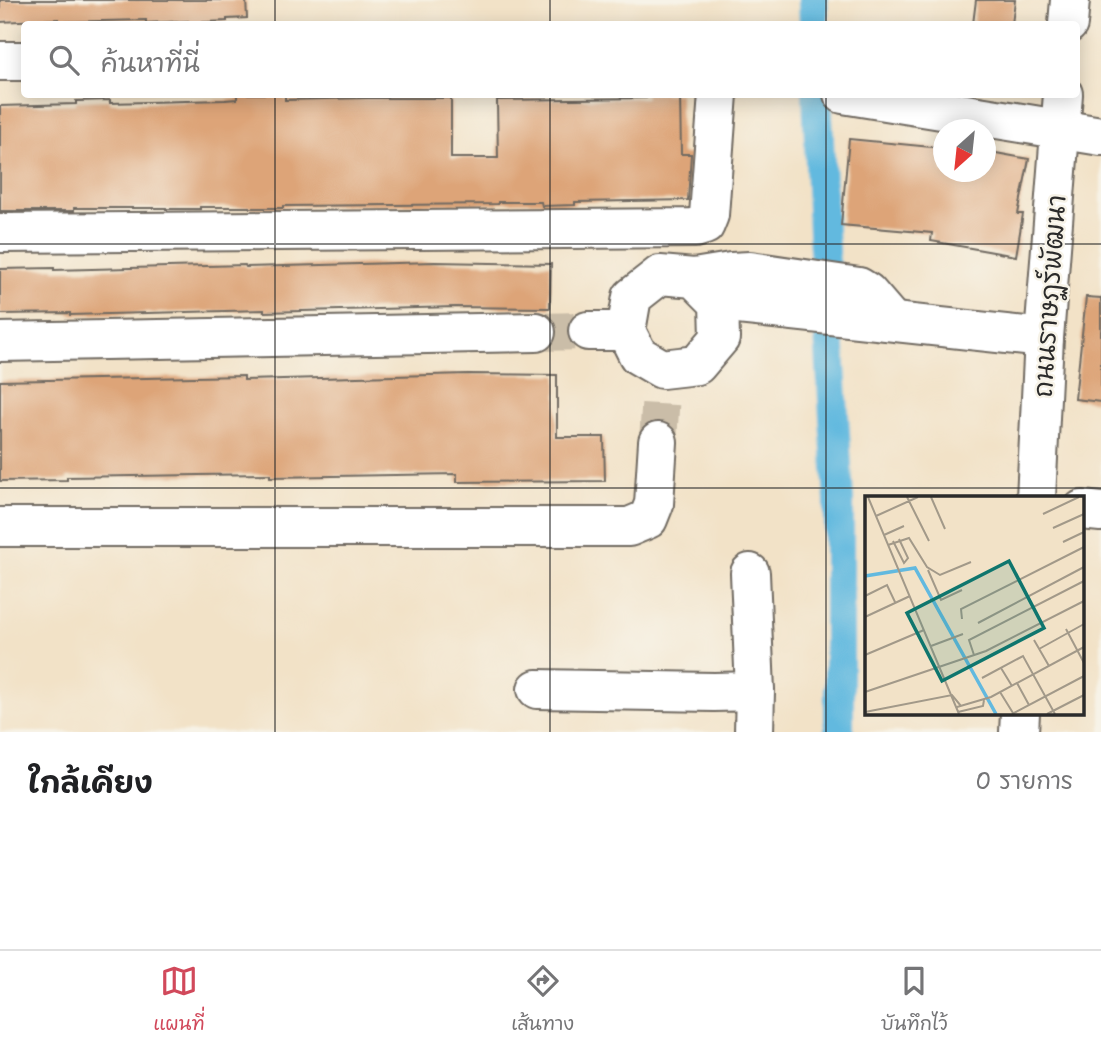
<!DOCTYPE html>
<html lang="th">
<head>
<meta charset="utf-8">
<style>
	:root { --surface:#fff; --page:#f6f6f6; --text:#202124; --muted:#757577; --line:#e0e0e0; --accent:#d1495b }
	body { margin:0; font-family:"Shantell Sans","Playpen Sans Thai",sans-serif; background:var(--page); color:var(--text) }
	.compass { position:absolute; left:933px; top:119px; width:63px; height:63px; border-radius:50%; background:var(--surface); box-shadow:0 4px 18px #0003; rotate:207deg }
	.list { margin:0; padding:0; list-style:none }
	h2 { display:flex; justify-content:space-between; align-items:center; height:91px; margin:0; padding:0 28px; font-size:30px }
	h2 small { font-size:23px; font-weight:400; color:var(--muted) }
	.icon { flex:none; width:38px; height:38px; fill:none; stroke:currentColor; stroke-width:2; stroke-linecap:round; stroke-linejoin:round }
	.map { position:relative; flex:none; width:1101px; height:732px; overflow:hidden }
	.search { position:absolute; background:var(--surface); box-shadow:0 4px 18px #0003; left:21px; right:21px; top:21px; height:77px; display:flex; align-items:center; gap:18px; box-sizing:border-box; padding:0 24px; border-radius:7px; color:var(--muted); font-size:26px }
	.sheet { height:217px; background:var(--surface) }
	nav { display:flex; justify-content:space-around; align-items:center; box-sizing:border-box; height:98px; border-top:2px solid var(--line); background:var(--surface); font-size:19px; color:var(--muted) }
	nav a { display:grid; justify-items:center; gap:4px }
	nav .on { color:var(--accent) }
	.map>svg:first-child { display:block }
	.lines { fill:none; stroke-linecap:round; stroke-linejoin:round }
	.canal { stroke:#62b9df; stroke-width:30 }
	.building { fill:#dda478 }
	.minor-tunnel { stroke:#cabda8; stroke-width:38; stroke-dasharray:38 19; stroke-linecap:butt }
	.minor-casing { stroke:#716b62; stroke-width:42 }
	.minor { stroke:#fff; stroke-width:38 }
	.grid { fill:none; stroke:#2b2b2b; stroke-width:2; stroke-opacity:0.55 }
	.labels { text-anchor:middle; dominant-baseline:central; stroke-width:5; stroke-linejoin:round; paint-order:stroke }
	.street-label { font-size:26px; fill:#2b2b2b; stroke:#f7f3e8 }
	.inset-river { fill:none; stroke:#62b9df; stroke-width:3.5 }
	.inset-road { fill:none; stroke:#a29989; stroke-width:2 }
	.view { fill:#0f766e; fill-opacity:0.15; stroke:#0f766e; stroke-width:3.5 }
	.inset-edge { fill:none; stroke:#2b2b2b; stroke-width:3.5 }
</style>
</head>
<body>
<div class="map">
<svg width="1101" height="732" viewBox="0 0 1101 732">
	<rect width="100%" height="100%" fill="#f7f3e8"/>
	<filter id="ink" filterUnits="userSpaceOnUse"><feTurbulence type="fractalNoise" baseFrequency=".0143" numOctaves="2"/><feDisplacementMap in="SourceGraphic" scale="14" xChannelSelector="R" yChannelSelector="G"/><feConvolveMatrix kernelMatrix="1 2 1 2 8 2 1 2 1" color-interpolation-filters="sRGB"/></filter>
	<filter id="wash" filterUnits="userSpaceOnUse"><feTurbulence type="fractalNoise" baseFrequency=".00686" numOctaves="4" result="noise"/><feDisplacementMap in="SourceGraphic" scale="28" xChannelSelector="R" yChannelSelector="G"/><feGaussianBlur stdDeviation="1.57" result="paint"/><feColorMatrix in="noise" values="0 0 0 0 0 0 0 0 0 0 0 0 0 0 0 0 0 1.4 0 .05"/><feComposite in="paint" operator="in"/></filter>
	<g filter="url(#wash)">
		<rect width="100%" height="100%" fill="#f2e2c7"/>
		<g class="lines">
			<g class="canal">
				<path d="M813,0L814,24"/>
				<path d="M817,94L823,232L839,500V732"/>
			</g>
		</g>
		<g id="blocks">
			<g class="building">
				<path d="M0,0H246L247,18L227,19V21L188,23V21L146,23V20L59,22V19L0,22Z"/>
				<path d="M976,0H1015L1012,24H973Z"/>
				<path d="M237,94H285V100L366,98H451V158H498L497,100L646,98V94H680L681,154H691L688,200L575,202V205L542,206L541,202H498V204L283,206V208H250V207H200V209H166V208H74V211H0V106L76,104V101L110,100V103L225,100L237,99Z"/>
				<path d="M849,139L941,148L942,142L943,143V172H985V151L1029,159L1018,214H1023L1016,256L931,241L932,233L841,225Z"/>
				<path d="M435,262L551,264L550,308L455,307L264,312V310L70,315V313L0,314V269L54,268V270L245,265L246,267Z"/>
				<path d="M1086,297L1101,298V402L1075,399Z"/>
				<path d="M468,374L557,375V437H604L605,481L457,482V474L270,477V474L67,477V480L0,481V381L244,376V380Z"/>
			</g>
		</g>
	</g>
	<g filter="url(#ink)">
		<use href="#blocks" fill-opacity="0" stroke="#716b62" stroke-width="2"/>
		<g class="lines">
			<g class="minor-tunnel">
				<path d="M536,332L588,331"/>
				<path d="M658,442L661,393"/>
			</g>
			<defs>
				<g id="minor">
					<path d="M1068,24L1070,0"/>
					<path d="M0,61H24"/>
					<path d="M843,94L1101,136"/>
					<path d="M0,233L695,228L705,225L709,215L718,94"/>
					<path d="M660,275L694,278L719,303L720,338L697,365L662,369L638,355L626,331L632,297Z"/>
					<path d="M694,278L731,272L750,271L859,287L867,292L892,321"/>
					<path d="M719,303L1044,338"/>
					<path d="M588,331H626"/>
					<path d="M0,342L536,332"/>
					<path d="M1036,498L1044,338L1063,94"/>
					<path d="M1082,510L1101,512"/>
					<path d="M0,527H629L648,519L654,504L658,442"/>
					<path d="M750,573L755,691"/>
					<path d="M537,689L714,692L755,691L754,732"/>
					<path d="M1019,732L1020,713"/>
				</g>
			</defs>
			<use href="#minor" class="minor-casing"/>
			<use href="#minor" class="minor"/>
		</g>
	</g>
	<path class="grid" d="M275,0V24M550,0V24M826,0V24M275,94V732M550,94V732M826,94V732M0,244H1101M0,488H1101"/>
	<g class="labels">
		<g class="street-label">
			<text transform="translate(1049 296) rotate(-86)">ถนนราษฏร์พัฒนา</text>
		</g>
	</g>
	<g transform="translate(865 496)">
		<rect width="219" height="219" fill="#f2e2c7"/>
		<path class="inset-river" d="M0,80L50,72L131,218"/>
		<path class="inset-road" d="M3,1L94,218M42,1L64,45M66,1L80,33M178,18L214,1M11,20L53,1M188,32L219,18M19,39L39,30M28,45L39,67L43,62L34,43M198,46L219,36M23,49L44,42L62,71L75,79L106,66M63,74L76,104L97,94M0,100L22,89L30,106M0,121L45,100M97,123L96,113L219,51M113,127L219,71M201,133L219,167M169,144L184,170M66,150L98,138M174,153L219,128M0,159L59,134M109,159L104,144L219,85M136,172L147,190M117,182L158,160L190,218M152,187L164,209M0,196L121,155L219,105M135,196L148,217M92,211L126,201L219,151M0,216L87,199L96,210M93,216L118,210L119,204M147,218L219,180M182,218L219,199"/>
		<path class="view" d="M144,65L179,132L77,185L42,117Z"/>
		<rect width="219" height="219" class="inset-edge"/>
	</g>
</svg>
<svg class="compass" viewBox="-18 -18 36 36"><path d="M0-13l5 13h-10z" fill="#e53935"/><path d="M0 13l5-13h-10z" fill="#757577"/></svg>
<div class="search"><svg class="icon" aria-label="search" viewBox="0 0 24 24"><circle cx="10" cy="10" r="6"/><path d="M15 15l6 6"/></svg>ค้นหาที่นี่</div>
</div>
<section class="sheet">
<h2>ใกล้เคียง<small>0 รายการ</small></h2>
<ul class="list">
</ul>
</section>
<nav>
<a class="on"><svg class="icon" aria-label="map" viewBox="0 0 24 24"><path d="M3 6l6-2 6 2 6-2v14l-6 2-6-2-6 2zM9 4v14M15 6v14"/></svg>แผนที่</a>
<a><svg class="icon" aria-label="directions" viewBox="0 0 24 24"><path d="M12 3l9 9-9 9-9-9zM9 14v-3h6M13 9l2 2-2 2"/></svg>เส้นทาง</a>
<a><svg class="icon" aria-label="saved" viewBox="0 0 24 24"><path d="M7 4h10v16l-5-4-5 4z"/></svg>บันทึกไว้</a>
</nav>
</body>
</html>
